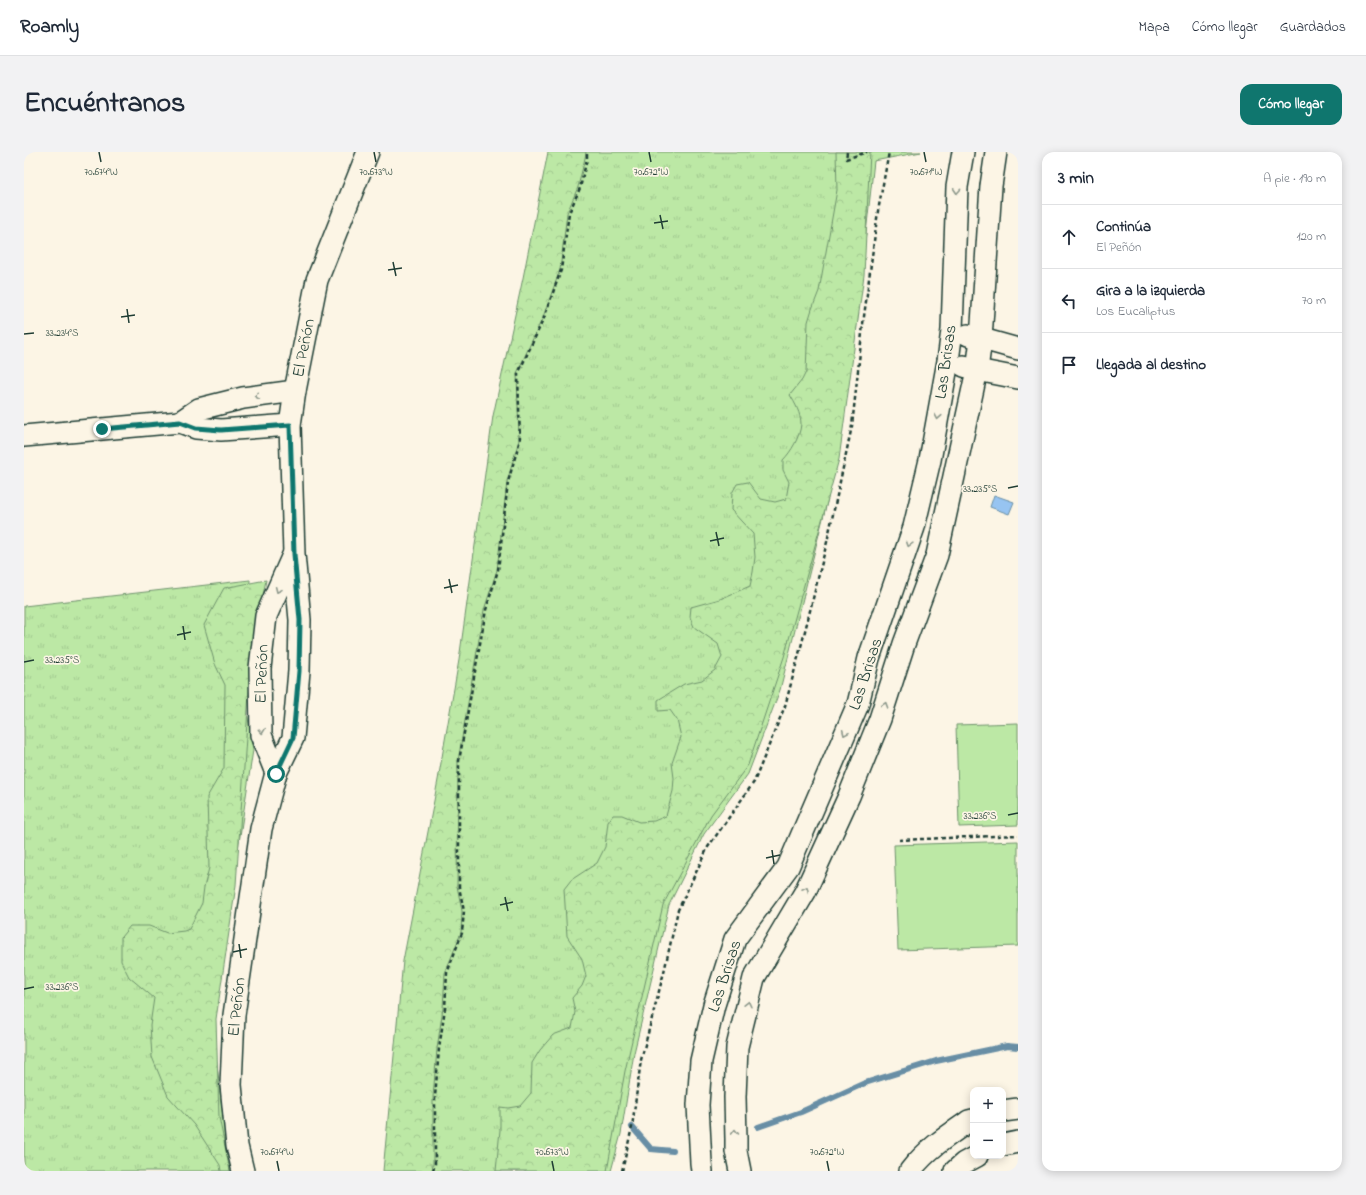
<!DOCTYPE html>
<html lang="es">
<head>
<meta charset="utf-8">
<style>
	:root { --surface:#fff; --page:#f2f2f3; --text:#1f2937; --muted:#747a83; --line:#e0e1e3; --accent:#0f766e }
	body { margin:0; font-family:"Indie Flower",sans-serif; background:var(--page); color:var(--text) }
	.controls { position:absolute; right:12px; bottom:12px; display:grid; overflow:hidden; border-radius:8px; box-shadow:0 2px 10px #0003 }
	.controls button { width:36px; height:36px; display:grid; place-items:center; padding:0; border:0; border-bottom:1px solid var(--line); background:var(--surface); color:var(--text); font:20px sans-serif }
	.stop { position:absolute; width:12px; height:12px; margin:-9px; border:3px solid #0f766e; border-radius:50%; background:#fff }
	.stop.end { background:#0f766e; border-color:#fff; box-shadow:0 1px 4px #0008 }
	.list { margin:0; padding:0; list-style:none }
	h2 { display:flex; justify-content:space-between; align-items:center; height:52px; margin:0; padding:0 16px; font-size:17px }
	h2 small { font-size:13px; font-weight:400; color:var(--muted) }
	.list li { display:grid; grid-template-columns:26px 1fr auto; gap:12px; align-items:center; box-sizing:border-box; height:64px; padding:0 16px; border-top:1px solid var(--line) }
	.list b { display:block; font-size:15px; white-space:nowrap }
	.list p { margin:0; font-size:13px; white-space:nowrap; color:var(--muted) }
	.list em { font-size:13px; font-style:normal; color:var(--muted) }
	.icon { flex:none; width:22px; height:22px; fill:none; stroke:currentColor; stroke-width:2; stroke-linecap:round; stroke-linejoin:round }
	.map { position:relative; flex:none; width:994px; height:1019px; overflow:hidden; border-radius:12px }
	header { display:flex; align-items:center; gap:24px; box-sizing:border-box; height:56px; padding:0 20px; background:var(--surface); border-bottom:1px solid var(--line) }
	header strong { font-size:19px }
	nav { display:flex; gap:22px; margin-inline-start:auto; font-size:14px }
	.intro { display:flex; align-items:center; justify-content:space-between; box-sizing:border-box; height:96px; padding:0 24px }
	h1 { margin:0; font-size:28px }
	.button { padding:10px 18px; border-radius:12px; background:var(--accent); color:#fff; font-size:14px; font-weight:700 }
	main { display:flex; gap:24px; padding:0 24px }
	aside { flex:1; background:var(--surface); border-radius:12px; box-shadow:0 2px 10px #0003 }
	.map>svg:first-child { display:block }
	.grass { fill:url(#grass-tufts); stroke:#6e926c }
	.forest { fill:url(#forest-crowns); stroke:#6e926c }
	.garden { fill:#bce8a5; stroke:#6e926c }
	.water { fill:#97c4f1; stroke:#678ea5 }
	.lines { fill:none; stroke-linecap:round; stroke-linejoin:round }
	.stream { stroke:#678ea5; stroke-width:6 }
	.minor-casing { stroke:#1f3d34; stroke-width:24 }
	.path { stroke:#1f3d34; stroke-width:2.5; stroke-dasharray:4 3; stroke-linecap:butt }
	.minor { stroke:#fcf5e5; stroke-width:21 }
	.oneway { stroke:#8e998c }
	.route { stroke:#0f766e; stroke-width:5 }
	.ticks { fill:none; stroke:#1f3d34; stroke-width:1.5 }
	.labels { text-anchor:middle; dominant-baseline:central; stroke-width:3.5; stroke-linejoin:round; paint-order:stroke }
	.street-label { font-size:17px; fill:#1f3d34; stroke:#fcf5e5 }
	.ticks-label { font-size:10px; text-anchor:middle; fill:#1f3d34; stroke:#fcf5e5; stroke-width:3.5; stroke-linejoin:round; paint-order:stroke }
</style>
</head>
<body>
<header>
<strong>Roamly</strong>
<nav><a>Mapa</a><a>Cómo llegar</a><a>Guardados</a></nav>
</header>
<div class="intro"><h1>Encuéntranos</h1><a class="button">Cómo llegar</a></div>
<main>
<div class="map">
<svg width="994" height="1019" viewBox="0 0 994 1019">
	<defs>
		<pattern id="grass-tufts" width="24" height="20" patternUnits="userSpaceOnUse"><rect width="24" height="20" fill="#bce8a5"/><path d="M3 7l-1-3M5 7V3M7 7l1-3M15 17l-1-3M17 17v-4M19 17l1-3" fill="none" stroke="#a1c88f"/></pattern>
		<pattern id="forest-crowns" width="20" height="18" patternUnits="userSpaceOnUse"><rect width="20" height="18" fill="#bce8a5"/><path d="M2 6a3 3 0 1 1 6 0M12 15a3 3 0 1 1 6 0" fill="none" stroke="#a1c88f"/></pattern>
	</defs>
	<rect width="100%" height="100%" fill="#fcf5e5"/>
	<filter id="ink" filterUnits="userSpaceOnUse"><feTurbulence type="fractalNoise" baseFrequency=".025" numOctaves="2"/><feDisplacementMap in="SourceGraphic" scale="8" xChannelSelector="R" yChannelSelector="G"/><feConvolveMatrix kernelMatrix="1 2 1 2 8 2 1 2 1" color-interpolation-filters="sRGB"/></filter>
	<g filter="url(#ink)">
		<g class="grass">
			<path d="M527,0H897L850,9L830,191L804,346L756,538L724,622L680,682L645,753L610,901L597,982L587,1019H363L428,560Z"/>
			<path d="M226,428L220,540L229,598L188,869L202,991L208,1019H0V454Z"/>
		</g>
		<g class="forest">
			<path d="M524,0H562L561,6L554,35L543,61L536,118L519,165L493,221L495,288L483,330L473,418L460,458L434,609L433,734L438,759L437,781L421,821L419,856L413,897L409,945V1012L408,1019H359L379,809L414,628L435,508L469,264L499,126Z"/>
			<path d="M812,0H846L840,123L815,307L760,505L724,613L687,663L639,753L601,919L583,1019H472L476,978V955L484,956L496,954L507,941L508,911L516,898L529,883L548,876L551,860L548,846L558,834L562,824L558,807L543,784L540,737L547,728L573,711L581,695L584,670L589,663H598L615,670L630,669L642,664L649,639L650,626L648,611L657,585L653,568L646,558L634,559V548L660,532L678,528L691,518L698,505L694,492L670,475L666,465L667,455L696,447L726,434L729,420L731,405L729,382L707,358L708,341L713,332L724,330L737,347L751,350L762,347L765,330L759,318V308C767,300 776,285 777,272C777,262 771,251 766,243L778,228L782,220L784,170L788,157L795,139L813,38Z"/>
			<path d="M242,428L237,454L225,541L212,733L192,867L195,965L206,1019H197L196,1013L170,973L144,944L128,905L126,873L130,846L105,825L97,809V785L106,774H125L143,781L160,779L165,777L178,751L180,735L185,716L183,645L200,616L201,533L191,512L180,473L200,436Z"/>
		</g>
		<g class="garden">
			<path d="M994,571V673L935,675L932,573Z"/>
			<path d="M994,689V794L874,798L870,693Z"/>
		</g>
		<path class="water" d="M970,343L990,350L985,362L966,355Z"/>
		<g class="lines">
			<g class="stream">
				<path d="M608,975L627,997L649,999"/>
				<path d="M734,975L777,960L841,931L912,909L983,894L994,895"/>
			</g>
			<defs>
				<g id="minor">
					<path d="M944,183L994,197"/>
					<path d="M940,214L953,218L994,226"/>
					<path d="M156,270L175,257L219,246L271,239"/>
					<path d="M0,284L156,270L172,276L197,278L266,273"/>
					<path d="M252,621L237,583L236,516L242,464L269,403"/>
					<path d="M979,959L994,957"/>
					<path d="M979,993L994,990"/>
					<path d="M219,1019L213,994L207,933L210,863L237,677L252,621L269,586L275,519L276,468L270,402L266,273L271,239L293,128L344,0"/>
					<path d="M678,1019L677,1011L674,953L677,909L690,853L711,787L764,715L834,552L845,506L890,375L906,308L924,209L928,178L933,35L939,0"/>
					<path d="M716,1019L712,999V987L711,945L713,895L730,826L781,740L825,644L856,567L880,492L913,403L953,218L957,187L967,34L972,0"/>
					<path d="M886,1019C902,998 923,984 945,969L949,968"/>
					<path d="M931,1019L940,1011L953,1004"/>
				</g>
			</defs>
			<use href="#minor" class="minor-casing"/>
			<g class="path">
				<path d="M823,0L822,7L843,0"/>
				<path d="M875,688L994,683"/>
				<path d="M409,1019L411,1012V945L415,897L421,856L423,821L438,781L440,759L435,735V609L462,458L474,418L484,330L496,288L494,222L520,166L537,118L545,61L556,36L563,7V0"/>
				<path d="M598,1019L608,975L617,908L640,820L654,758L684,695L730,630L761,554L779,487L803,390L828,274L839,172L854,59L865,0"/>
			</g>
			<use href="#minor" class="minor"/>
		</g>
		<defs><path id="oneway-chevron" d="M-2-3.5L2.5 0L-2 3.5" fill="none" stroke-width="1.6" stroke-linecap="round" stroke-linejoin="round"/></defs>
		<g class="oneway">
			<use href="#oneway-chevron" transform="translate(933 39) rotate(94)"/>
			<use href="#oneway-chevron" transform="translate(233 244) rotate(172)"/>
			<use href="#oneway-chevron" transform="translate(914 265) rotate(100)"/>
			<use href="#oneway-chevron" transform="translate(885 392) rotate(108)"/>
			<use href="#oneway-chevron" transform="translate(254 438) rotate(114)"/>
			<use href="#oneway-chevron" transform="translate(861 553) rotate(-73)"/>
			<use href="#oneway-chevron" transform="translate(238 579) rotate(84)"/>
			<use href="#oneway-chevron" transform="translate(821 581) rotate(114)"/>
			<use href="#oneway-chevron" transform="translate(782 737) rotate(-64)"/>
			<use href="#oneway-chevron" transform="translate(724 852) rotate(-77)"/>
			<use href="#oneway-chevron" transform="translate(711 980) rotate(-91)"/>
		</g>
	</g>
	<g class="lines" filter="url(#ink)">
		<path class="route" d="M78,277L156,270L172,276L197,278L266,273L270,402L276,468L275,519L269,586L252,622"/>
	</g>
	<path class="ticks" d="M75,0L77,10M350,0L352,10M625,0L627,10M900,0L902,10M636,63L639,77M630,71L644,69M369,110L372,124M364,118L378,116M103,157L105,171M97,165L111,163M0,182L10,181M984,336L994,334M692,380L695,394M686,389L700,386M425,427L428,441M420,436L434,433M159,474L161,488M153,483L167,480M0,510L10,508M984,663L994,661M748,698L750,712M742,706L756,703M481,745L484,759M476,753L489,750M215,792L217,806M209,800L223,797M0,837L10,835M253,1009L255,1019M528,1009L530,1019M803,1009L805,1019"/>
	<g class="labels">
		<g class="street-label">
			<text transform="translate(280 196) rotate(-79)">El Peñón</text>
			<text transform="translate(922 210) rotate(-82)">Las Brisas</text>
			<text transform="translate(238 522) rotate(-88)">El Peñón</text>
			<text transform="translate(842 522) rotate(-72)">Las Brisas</text>
			<text transform="translate(701 824) rotate(-72)">Las Brisas</text>
			<text transform="translate(213 855) rotate(-84)">El Peñón</text>
		</g>
	</g>
	<g class="ticks-label">
		<text x="902" y="23">70.671°W</text>
		<text x="77" y="23">70.674°W</text>
		<text x="352" y="23">70.673°W</text>
		<text x="627" y="23">70.672°W</text>
		<text x="38" y="184">33.234°S</text>
		<text x="956" y="340">33.235°S</text>
		<text x="38" y="511">33.235°S</text>
		<text x="956" y="667">33.236°S</text>
		<text x="38" y="838">33.236°S</text>
		<text x="253" y="1003">70.674°W</text>
		<text x="528" y="1003">70.673°W</text>
		<text x="803" y="1003">70.672°W</text>
	</g>
</svg>
<div class="controls">
<button>+</button>
<button>−</button>
</div>
<div class="stop" style="left:252px;top:622px"></div>
<div class="stop end" style="left:78px;top:277px"></div>
</div>
<aside>
<h2>3 min<small>A pie · 190 m</small></h2>
<ul class="list">
<li><svg class="icon" aria-label="ahead" viewBox="0 0 24 24"><path d="M12 20V5M6 11l6-6 6 6"/></svg><div><b>Continúa</b><p>El Peñón</p></div><em>120 m</em></li>
<li><svg class="icon" aria-label="left" viewBox="0 0 24 24"><path d="M17 20v-9H6M10 6l-5 5 5 5"/></svg><div><b>Gira a la izquierda</b><p>Los Eucaliptus</p></div><em>70 m</em></li>
<li><svg class="icon" aria-label="arrive" viewBox="0 0 24 24"><path d="M6 21V4h12l-3 4 3 4H6"/></svg><div><b>Llegada al destino</b></div></li>
</ul>
</aside>
</main>
</body>
</html>
